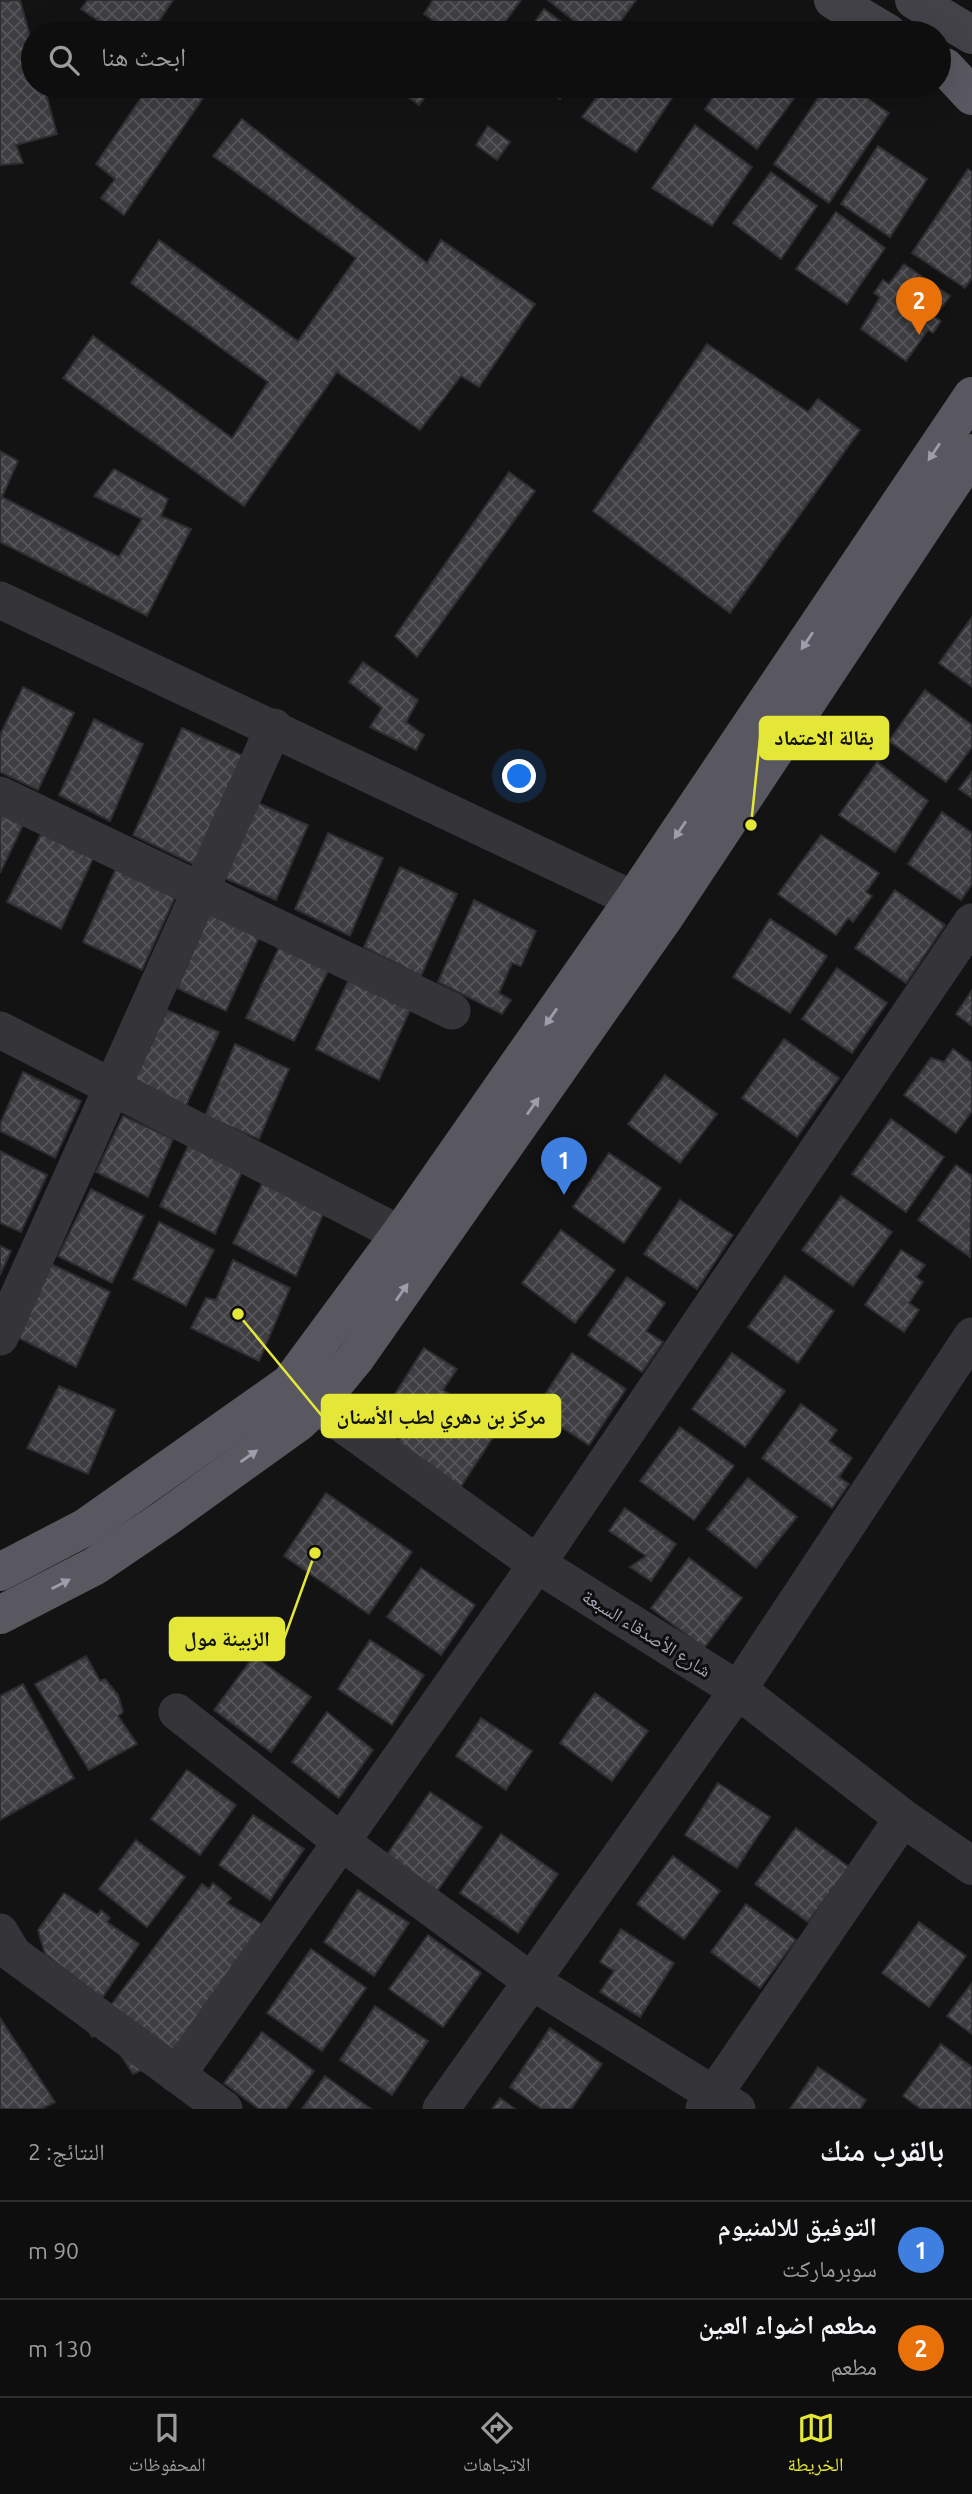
<!DOCTYPE html>
<html lang="ar">
<head>
<meta charset="utf-8">
<style>
	:root { --surface:#0e0e0f; --page:#1c1c1d; --text:#f1f3f6; --muted:#9b9c9e; --line:#2e2e2f; --accent:#e4e738 }
	body { margin:0; font-family:Ubuntu,"Noto Naskh Arabic",sans-serif; background:var(--page); color:var(--text); direction:rtl }
	.you { position:absolute; left:520px; top:777px; width:24px; height:24px; margin:-18px; border:5px solid #fff; border-radius:50%; background:#1a73e8; box-shadow:0 0 0 10px #1a73e833 }
	.badge { display:grid; place-items:center; width:46px; height:46px; border-radius:50%; background:var(--accent); color:#fff; font-size:23px; font-weight:700 }
	.pin { position:absolute; translate:-50% -58px; filter:drop-shadow(0 2px 4px #0008) }
	.pin::after { content:''; position:absolute; top:37px; width:24px; height:21px; background:inherit; clip-path:polygon(0 0,100% 0,50% 100%) }
	.list { margin:0; padding:0; list-style:none }
	h2 { display:flex; justify-content:space-between; align-items:center; height:91px; margin:0; padding:0 28px; font-size:30px }
	h2 small { font-size:23px; font-weight:400; color:var(--muted) }
	.list li { display:grid; grid-template-columns:46px 1fr auto; gap:21px; align-items:center; box-sizing:border-box; height:98px; padding:0 28px; border-top:2px solid var(--line) }
	.list b { display:block; font-size:26px; white-space:nowrap }
	.list p { margin:0; font-size:23px; white-space:nowrap; color:var(--muted) }
	.list em { font-size:23px; font-style:normal; color:var(--muted) }
	.icon { flex:none; width:38px; height:38px; fill:none; stroke:currentColor; stroke-width:2; stroke-linecap:round; stroke-linejoin:round }
	.map { position:relative; flex:none; width:972px; height:2109px; overflow:hidden; direction:ltr }
	.search { position:absolute; background:var(--surface); box-shadow:0 7px 28px #0002; left:21px; right:21px; top:21px; height:77px; display:flex; align-items:center; gap:18px; box-sizing:border-box; padding:0 24px; border-radius:38px; color:var(--muted); font-size:26px }
	.sheet { height:287px; background:var(--surface) }
	nav { display:flex; justify-content:space-around; align-items:center; box-sizing:border-box; height:98px; border-top:2px solid var(--line); background:var(--surface); font-size:19px; color:var(--muted) }
	nav a { display:grid; justify-items:center; gap:4px }
	nav .on { color:var(--accent) }
	.map>svg:first-child { display:block }
	.building { fill:url(#building-cross-hatch); stroke:#2e2d30; stroke-width:2 }
	.lines { fill:none; stroke-linecap:round; stroke-linejoin:round }
	.minor { stroke:#353439; stroke-width:37 }
	.tertiary { stroke:#353439; stroke-width:38 }
	.secondary { stroke:#434249; stroke-width:38 }
	.trunk { stroke:#595861; stroke-width:38 }
	.oneway { fill:#9e9dac }
	.labels { text-anchor:middle; dominant-baseline:central; stroke-width:6; stroke-linejoin:round; paint-order:stroke }
	.street-label { font-size:19px; fill:#a6a5b4; stroke:#0e0e0f }
	.leader { fill:none; stroke:#e4e738; stroke-width:2.5 }
	.callout-dot { fill:#e4e738; stroke:#0e0e0f; stroke-width:2.5 }
	.callout { fill:#e4e738; stroke:#e4e738; stroke-width:2.5 }
	.callout-label { font-size:21px; text-anchor:middle; font-weight:bold; fill:#111 }
</style>
</head>
<body>
<div class="map">
<svg width="972" height="2109" viewBox="0 0 972 2109">
	<defs>
		<pattern id="building-cross-hatch" width="8" height="8" patternUnits="userSpaceOnUse" patternTransform="scale(1.75)"><rect width="8" height="8" fill="#3e3d41"/><path d="M0 0l8 8M0 8l8-8" fill="none" stroke="#57565a"/></pattern>
	</defs>
	<rect width="100%" height="100%" fill="#131314"/>
	<g class="building">
		<path d="M20,0L33,47V86H44L57,134L16,145L23,163L0,165V1Z"/>
		<path d="M88,0H173L151,33H117L81,9Z"/>
		<path d="M433,0H521L497,33H451L424,14Z"/>
		<path d="M548,0H636L612,33H589Z"/>
		<path d="M544,9L577,33H527Z"/>
		<path d="M149,86H192L205,95L124,215L101,198L115,179L96,164Z"/>
		<path d="M393,86H433L419,105Z"/>
		<path d="M539,86H570L560,99Z"/>
		<path d="M605,86H654L672,98L636,152L582,117Z"/>
		<path d="M721,86H803L757,149L705,109Z"/>
		<path d="M826,86H849L889,113L829,203L774,164Z"/>
		<path d="M242,119L427,263L441,240L535,304L479,387L461,376L420,430L337,372L244,506L63,378L93,336L232,438L268,382L131,283L159,240L298,341L356,258L213,156Z"/>
		<path d="M695,125L752,167L712,226L652,188Z"/>
		<path d="M488,126L510,142L497,160L476,145Z"/>
		<path d="M878,146L927,179L890,237L841,204Z"/>
		<path d="M968,169L972,172V278L965,288L912,253Z"/>
		<path d="M771,172L817,206L781,259L733,223Z"/>
		<path d="M836,212L885,248L847,304L796,269Z"/>
		<path d="M904,264L950,296L935,317L941,321L933,333L928,330L906,361L861,329L880,297L874,293L883,280L889,284Z"/>
		<path d="M707,344L808,412L818,399L860,430L730,613L593,511Z"/>
		<path d="M0,451L18,461L2,497L119,557L142,519L94,496L114,469L168,499L161,516L191,529L147,616L0,542Z"/>
		<path d="M509,472L535,491L417,657L395,636Z"/>
		<path d="M972,617V687L939,663Z"/>
		<path d="M363,662L418,700L406,722L424,735L416,750L370,727L382,708L349,682Z"/>
		<path d="M23,687L74,713L38,790L0,772V735Z"/>
		<path d="M925,690L972,725V747L946,782L889,741Z"/>
		<path d="M94,719L143,744L110,821L59,795Z"/>
		<path d="M182,728L248,758L197,866L133,835Z"/>
		<path d="M877,762L928,801L895,852L839,815Z"/>
		<path d="M972,772V798L959,789Z"/>
		<path d="M258,803L308,825L276,900L224,878Z"/>
		<path d="M0,806L26,819L0,873Z"/>
		<path d="M942,812L972,833V884L961,900L908,864Z"/>
		<path d="M44,828L95,854L61,929L7,902Z"/>
		<path d="M328,833L383,858L350,936L295,909Z"/>
		<path d="M821,835L879,873L866,892L872,896L853,922L848,918L836,935L778,894Z"/>
		<path d="M118,864L177,893L142,970L83,942Z"/>
		<path d="M400,867L457,894L421,976L364,947Z"/>
		<path d="M895,890L945,925L906,983L855,948Z"/>
		<path d="M474,900L536,931L521,966L512,963L499,993L511,1000L502,1014L438,982Z"/>
		<path d="M211,910L261,933L226,1011L177,988Z"/>
		<path d="M770,919L827,956L790,1013L733,977Z"/>
		<path d="M281,943L331,965L294,1041L246,1018Z"/>
		<path d="M837,968L887,1003L852,1053L802,1019Z"/>
		<path d="M351,975L413,1003L379,1080L316,1049Z"/>
		<path d="M972,990V1026L956,1014Z"/>
		<path d="M167,1010L219,1032L185,1108L133,1083Z"/>
		<path d="M784,1039L839,1078L797,1137L742,1098Z"/>
		<path d="M235,1044L289,1069L259,1139L205,1116Z"/>
		<path d="M953,1049L972,1063V1111L956,1133L904,1095L931,1058L944,1062Z"/>
		<path d="M23,1072L81,1101L55,1158L0,1131V1124Z"/>
		<path d="M665,1075L717,1114L680,1163L628,1124Z"/>
		<path d="M123,1116L173,1139L148,1197L96,1172Z"/>
		<path d="M891,1119L944,1157L906,1212L852,1174Z"/>
		<path d="M189,1144L244,1167L215,1234L160,1206Z"/>
		<path d="M0,1151L47,1175L21,1232L0,1223Z"/>
		<path d="M609,1153L661,1188L624,1243L573,1207Z"/>
		<path d="M956,1165L972,1176L970,1257L918,1220Z"/>
		<path d="M263,1182L324,1212L296,1276L233,1243Z"/>
		<path d="M91,1189L144,1216L112,1283L58,1256Z"/>
		<path d="M841,1196L892,1232L853,1286L802,1250Z"/>
		<path d="M680,1200L733,1235L697,1289L644,1254Z"/>
		<path d="M159,1222L214,1250L186,1306L133,1279Z"/>
		<path d="M561,1230L615,1270L575,1323L522,1283Z"/>
		<path d="M0,1246L11,1251L0,1275Z"/>
		<path d="M901,1250L925,1265L916,1277L923,1282L909,1303L919,1310L904,1332L865,1305Z"/>
		<path d="M233,1260L290,1288L259,1361L191,1328L206,1298L216,1300Z"/>
		<path d="M51,1264L110,1292L76,1367L19,1338Z"/>
		<path d="M785,1276L834,1311L798,1363L748,1327Z"/>
		<path d="M627,1277L665,1303L646,1331L663,1342L642,1372L588,1335Z"/>
		<path d="M424,1348L457,1369L443,1390L500,1426L460,1488L395,1446L414,1418L390,1402Z"/>
		<path d="M572,1353L626,1389L589,1445L535,1410Z"/>
		<path d="M732,1353L785,1391L745,1447L692,1409Z"/>
		<path d="M59,1386L115,1410L88,1474L27,1448Z"/>
		<path d="M801,1404L837,1430L829,1441L852,1458L839,1477L849,1484L832,1508L762,1458Z"/>
		<path d="M680,1427L734,1466L694,1520L640,1481Z"/>
		<path d="M748,1478L797,1517L756,1568L707,1529Z"/>
		<path d="M326,1493L412,1552L369,1614L284,1556Z"/>
		<path d="M625,1508L676,1544L651,1581L630,1567L646,1556L609,1531Z"/>
		<path d="M689,1558L742,1598L704,1648L651,1608Z"/>
		<path d="M421,1568L475,1605L441,1655L387,1617Z"/>
		<path d="M370,1640L424,1675L392,1725L338,1689Z"/>
		<path d="M86,1656L100,1681L105,1679L118,1695L123,1712L118,1716L137,1744L89,1770L35,1684Z"/>
		<path d="M254,1656L311,1697L271,1752L214,1710Z"/>
		<path d="M23,1684L74,1778L0,1820V1696Z"/>
		<path d="M595,1693L648,1731L612,1781L560,1743Z"/>
		<path d="M327,1712L373,1750L339,1798L292,1762Z"/>
		<path d="M481,1718L532,1751L506,1790L456,1756Z"/>
		<path d="M187,1770L236,1805L200,1855L151,1819Z"/>
		<path d="M718,1783L770,1817L737,1868L685,1835Z"/>
		<path d="M430,1792L482,1827L435,1894L384,1859Z"/>
		<path d="M253,1815L304,1849L270,1900L219,1865Z"/>
		<path d="M796,1828L849,1867L808,1922L755,1884Z"/>
		<path d="M501,1834L558,1874L518,1933L460,1893Z"/>
		<path d="M136,1840L185,1877L147,1927L99,1889Z"/>
		<path d="M673,1856L720,1891L684,1939L637,1904Z"/>
		<path d="M213,1883L231,1898L227,1903L270,1929L192,2047L133,2074L105,2030L92,2037L83,2021L108,2009L202,1884L209,1889Z"/>
		<path d="M358,1890L409,1923L374,1976L324,1942Z"/>
		<path d="M64,1893L98,1915L101,1910L110,1918L107,1922L139,1944L102,1998L45,1954L38,1930Z"/>
		<path d="M746,1904L796,1940L760,1988L711,1952Z"/>
		<path d="M919,1922L966,1956L929,2007L882,1973Z"/>
		<path d="M621,1929L674,1963L640,2017L600,1992L614,1971L600,1962Z"/>
		<path d="M428,1935L481,1973L443,2027L389,1989Z"/>
		<path d="M311,1949L366,1988L322,2051L267,2013Z"/>
		<path d="M972,1983V2034L947,2016Z"/>
		<path d="M375,2006L428,2041L392,2095L340,2060Z"/>
		<path d="M0,2018L55,2102L41,2109H0Z"/>
		<path d="M550,2028L602,2064L571,2109H542L510,2087Z"/>
		<path d="M262,2032L314,2071L286,2109H259L224,2083Z"/>
		<path d="M941,2044L972,2067V2109H921L903,2096Z"/>
		<path d="M818,2067L866,2100L860,2109H790Z"/>
		<path d="M325,2076L371,2109H302Z"/>
		<path d="M500,2098L515,2109H492Z"/>
	</g>
	<g class="lines">
		<g class="minor">
			<path d="M0,600L660,912"/>
			<path d="M0,795L452,1011"/>
			<path d="M0,1030L400,1234"/>
			<path d="M0,1337L274,727"/>
			<path d="M177,1712L340,1841L531,1981L737,2109"/>
			<path d="M0,1932L13,1954L224,2109"/>
			<path d="M177,2075L537,1564L972,922"/>
			<path d="M441,2109L738,1690L972,1336"/>
			<path d="M704,2109L903,1818"/>
		</g>
		<path class="tertiary" d="M317,1405L537,1564L738,1690L903,1818L972,1866"/>
		<g class="secondary">
			<path d="M833,0L888,33"/>
			<path d="M914,0L972,35"/>
		</g>
		<g class="trunk">
			<path d="M945,67L972,96"/>
			<path d="M0,1572L86,1527L290,1383L400,1234L633,900L972,396"/>
			<path d="M0,1615L95,1566L167,1517L299,1422L317,1405L355,1359L666,915L972,453"/>
		</g>
	</g>
	<defs><path id="oneway-solid" d="M-6-.8H1V-3.2L6.5 0L1 3.2V.8H-6Z" transform="scale(1.75)"/></defs>
	<g class="oneway">
		<use href="#oneway-solid" transform="translate(934 452) rotate(124)"/>
		<use href="#oneway-solid" transform="translate(807 641) rotate(124)"/>
		<use href="#oneway-solid" transform="translate(680 830) rotate(124)"/>
		<use href="#oneway-solid" transform="translate(551 1017) rotate(125)"/>
		<use href="#oneway-solid" transform="translate(533 1106) rotate(-55)"/>
		<use href="#oneway-solid" transform="translate(402 1292) rotate(-55)"/>
		<use href="#oneway-solid" transform="translate(249 1456) rotate(-35)"/>
		<use href="#oneway-solid" transform="translate(61 1584) rotate(-27)"/>
	</g>
	<g class="labels">
		<g class="street-label">
			<text transform="translate(647 1633) rotate(32)">شارع الأصدقاء السبعة</text>
		</g>
	</g>
	<path class="leader" d="M751 825L760 738M238 1314L322 1416M315 1553L284 1639"/>
	<g class="callout-dot">
		<circle cx="751" cy="825" r="7"/>
		<circle cx="238" cy="1314" r="7"/>
		<circle cx="315" cy="1553" r="7"/>
	</g>
	<g class="callout">
		<rect x="760" y="717" width="128" height="42" rx="7"/>
		<rect x="322" y="1395" width="238" height="42" rx="7"/>
		<rect x="170" y="1618" width="114" height="42" rx="7"/>
	</g>
	<g class="callout-label">
		<text x="824" y="745">بقالة الاعتماد</text>
		<text x="441" y="1424">مركز بن دهري لطب الأسنان</text>
		<text x="227" y="1646">الزبينة مول</text>
	</g>
</svg>
<div class="you"></div>
<div class="pin badge" style="left:564px;top:1195px;background:#3f7fe0">1</div>
<div class="pin badge" style="left:919px;top:335px;background:#e8710a">2</div>
<div class="search"><svg class="icon" aria-label="search" viewBox="0 0 24 24"><circle cx="10" cy="10" r="6"/><path d="M15 15l6 6"/></svg>ابحث هنا</div>
</div>
<section class="sheet">
<h2>بالقرب منك<small>النتائج: 2</small></h2>
<ul class="list">
<li><span class="badge" style="background:#3f7fe0">1</span><div><b>التوفيق للالمنيوم</b><p>سوبرماركت</p></div><em>90 m</em></li>
<li><span class="badge" style="background:#e8710a">2</span><div><b>مطعم اضواء العين</b><p>مطعم</p></div><em>130 m</em></li>
</ul>
</section>
<nav>
<a class="on"><svg class="icon" aria-label="map" viewBox="0 0 24 24"><path d="M3 6l6-2 6 2 6-2v14l-6 2-6-2-6 2zM9 4v14M15 6v14"/></svg>الخريطة</a>
<a><svg class="icon" aria-label="directions" viewBox="0 0 24 24"><path d="M12 3l9 9-9 9-9-9zM9 14v-3h6M13 9l2 2-2 2"/></svg>الاتجاهات</a>
<a><svg class="icon" aria-label="saved" viewBox="0 0 24 24"><path d="M7 4h10v16l-5-4-5 4z"/></svg>المحفوظات</a>
</nav>
</body>
</html>
